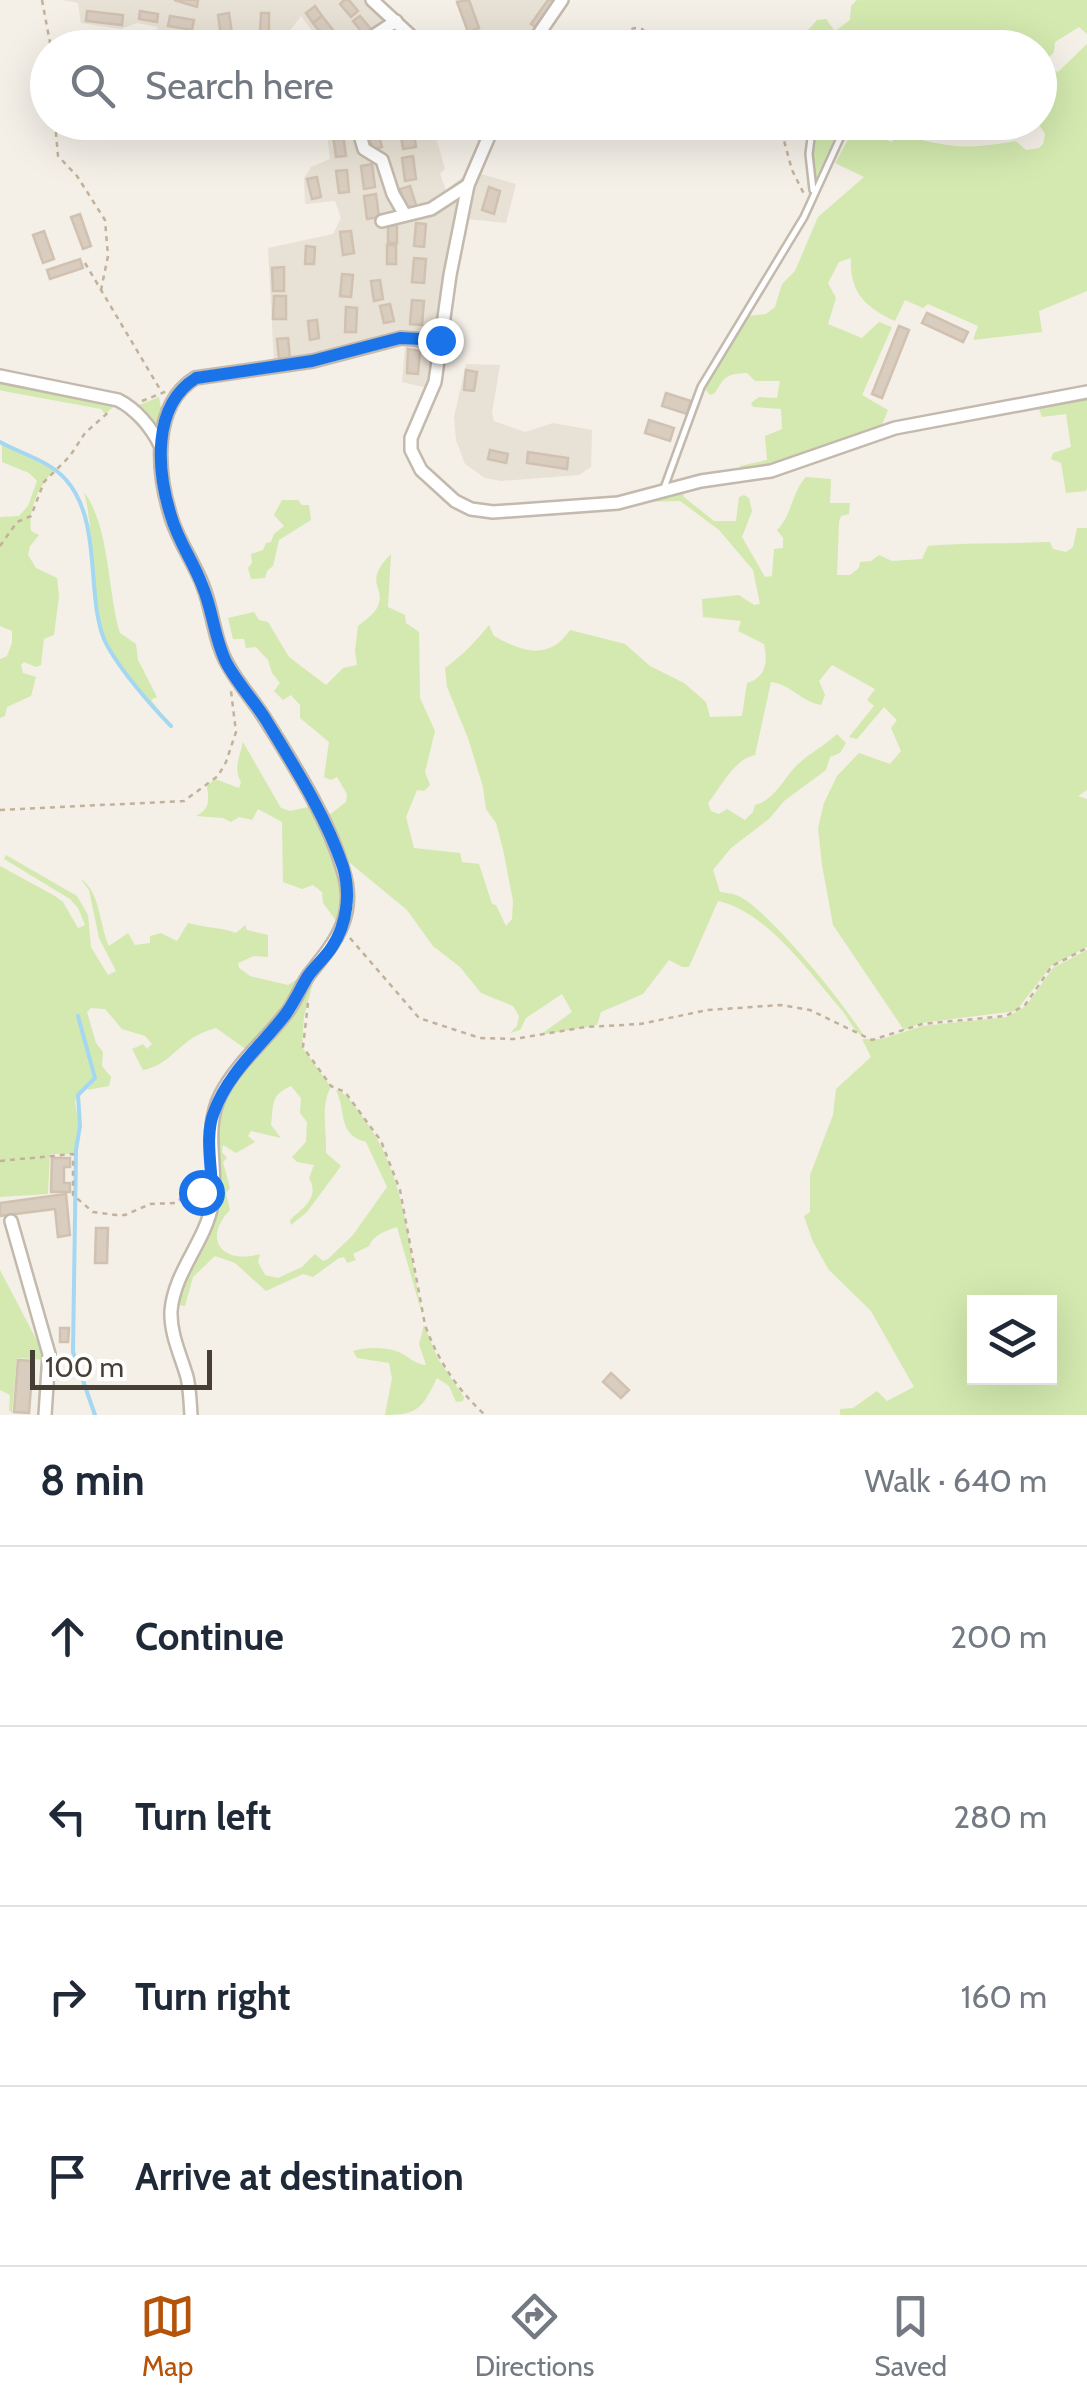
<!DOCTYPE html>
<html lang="en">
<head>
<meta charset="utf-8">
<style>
	:root { --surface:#fff; --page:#f2f2f3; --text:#1f2937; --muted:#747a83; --line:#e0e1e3; --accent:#b45309 }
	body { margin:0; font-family:Cabin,sans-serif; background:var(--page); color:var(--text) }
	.controls { position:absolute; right:30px; bottom:30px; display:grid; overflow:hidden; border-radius:0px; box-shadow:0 10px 40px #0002 }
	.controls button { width:90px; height:90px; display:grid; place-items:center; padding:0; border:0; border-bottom:2px solid var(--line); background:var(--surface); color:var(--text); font:50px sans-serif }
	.scale { position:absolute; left:30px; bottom:25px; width:182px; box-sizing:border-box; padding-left:10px; border:5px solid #473f36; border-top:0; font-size:28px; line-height:35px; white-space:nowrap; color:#473f36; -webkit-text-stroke:8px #fff; paint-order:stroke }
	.stop { position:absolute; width:30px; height:30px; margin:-22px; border:8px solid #1a73e8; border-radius:50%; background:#fff }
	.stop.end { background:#1a73e8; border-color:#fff; box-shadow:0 2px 10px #0008 }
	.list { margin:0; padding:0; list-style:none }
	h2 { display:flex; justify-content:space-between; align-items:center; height:130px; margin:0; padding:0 40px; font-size:42px }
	h2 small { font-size:32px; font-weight:400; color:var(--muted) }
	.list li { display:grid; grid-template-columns:65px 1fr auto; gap:30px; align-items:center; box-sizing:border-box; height:180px; padding:0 40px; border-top:2px solid var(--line) }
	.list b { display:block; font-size:38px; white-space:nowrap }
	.list em { font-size:32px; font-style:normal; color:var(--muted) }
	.icon { flex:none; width:55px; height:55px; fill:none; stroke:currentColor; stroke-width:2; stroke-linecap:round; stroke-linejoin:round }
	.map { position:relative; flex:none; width:1087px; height:1415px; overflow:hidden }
	.search { position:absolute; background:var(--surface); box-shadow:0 10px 40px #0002; left:30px; right:30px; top:30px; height:110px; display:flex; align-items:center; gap:25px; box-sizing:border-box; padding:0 35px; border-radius:55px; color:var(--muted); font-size:38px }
	.sheet { height:850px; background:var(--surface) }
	nav { display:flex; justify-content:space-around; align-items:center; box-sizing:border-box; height:140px; border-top:2px solid var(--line); background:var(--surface); font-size:28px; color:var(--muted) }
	nav a { display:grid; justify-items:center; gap:5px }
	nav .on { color:var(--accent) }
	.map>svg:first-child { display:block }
	.residential { fill:#e8e1d5 }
	.green { fill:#d3e9af; fill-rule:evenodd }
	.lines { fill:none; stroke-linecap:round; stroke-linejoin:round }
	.stream { stroke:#a3d7f2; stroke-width:4 }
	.building { fill:#d9cdc0; stroke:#d1c1b0; stroke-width:2.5 }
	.service-casing { stroke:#c3b9ad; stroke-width:10 }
	.minor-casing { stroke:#c3b9ad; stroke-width:16 }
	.path { stroke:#c2b19b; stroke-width:2.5; stroke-dasharray:5 5; stroke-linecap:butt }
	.service { stroke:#fff; stroke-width:5 }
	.minor { stroke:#fff; stroke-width:11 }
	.route { stroke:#1a73e8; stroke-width:12 }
</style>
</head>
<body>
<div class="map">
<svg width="1087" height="1415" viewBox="0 0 1087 1415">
	<rect width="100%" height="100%" fill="#f4efe7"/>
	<g class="residential">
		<path d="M63,0H365L403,33L412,47H324L301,16L288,33L272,39L267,47H234V41H220L215,47H156L157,27L137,23L121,29L81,23L78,3Z"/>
		<path d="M456,0H561L520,48L473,47Z"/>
		<path d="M320,123H432L445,169L440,174L446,190L470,171L516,184L506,223L458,218L431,381L427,388L402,382L406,335L274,363L268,248L333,234L341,218L335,201L305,204L304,178L311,167L330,159L327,135Z"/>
		<path d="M466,364L500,365L492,413L494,421L525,432L553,423L592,430L591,467L579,475L501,481L485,478L465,464L456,440L454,417Z"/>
	</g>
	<g class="green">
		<path d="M857,0H1087V34L1079,27L1055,42L1054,52L1042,65L1058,72L1087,44V291L1039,311L1042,332L973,340L978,326L928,304L923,308L905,300L895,321C866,308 849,292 851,258L839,262L828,283L836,298L828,324L862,338L879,322L892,327L862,395L888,410L881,427L814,455L741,473L740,466L767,460L765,436L782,429L781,409L753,407L751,403L759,397L777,398L780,381H755L747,373C728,374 725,375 715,393L710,395L704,388L748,316L766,314L775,307L782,284L795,271L818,217L864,177L835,163L849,138L860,130L892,142L898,133C947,148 966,150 1016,141L1026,150L1039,148L1043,144L1045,134L1038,123L1040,48L803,47L799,40L817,20L826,19L835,31L850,20L851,6Z"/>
		<path d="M816,123H849L836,135L815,180L813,149Z"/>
		<path d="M0,378L116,405L105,414L101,409L3,391L0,390Z"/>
		<path d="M1087,395V487L1086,491L1066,493L1061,463L1051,459L1053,453L1071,447L1066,414L1042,417L1037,404Z"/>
		<path d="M159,397L162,414L158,435L134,407Z"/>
		<path d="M2,444L54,470C38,487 28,510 31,531L39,535L30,546L28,555L36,568L57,578L59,596L54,635L44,639L41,665L36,667L24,662L21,665L23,673L36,677L31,696L7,707L5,716L0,718V659L7,656L12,643V631L0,626V517L19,516L28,506L37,481L29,473L2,462Z"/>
		<path d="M806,477L831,479L830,503H850L849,514L841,516L839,522L837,575H850L859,568L860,562L871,561L879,555L892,561L922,559L928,546C969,542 1008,544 1050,542L1053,549L1066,552L1073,547L1077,528H1087V790L1078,796L1087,799V947L1051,966L1016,1011L921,1023L904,1030L833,925L822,865L818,828L824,803L837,776L859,753L890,764L901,751L891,728L897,720L884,707L857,739L849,737L874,706L867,700L875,689L832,665L819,681L825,695L821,705C802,702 790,684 771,682L755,755C734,759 721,787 708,803L711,811L719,814L727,809L745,820L753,812L755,805C775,800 783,779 797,765C809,754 825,745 837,734L846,743L840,753L830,757L826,770L784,801L769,819L731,848L713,870L720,892C725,893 731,893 736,895C766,906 848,1008 865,1038C853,1032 849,1018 840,1008C809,972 766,911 718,901L689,967H682L669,960L643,994L601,1012L597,1025L540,1035L572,1012L562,994L526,1018L520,1030L510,1033L517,1026L519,1016L513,1006L481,993L460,967L433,946L407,910L350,863L344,862L330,828L329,815L346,802L347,794L337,777L331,780L324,777L329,742L300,718V705L291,695L283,700L274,691L280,683L272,673L268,660L256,647L246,648L244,639H233L228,618L254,612L259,620L268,622L289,657L326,685L343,668L357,665L355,651L358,626C364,621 373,615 377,608C388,587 361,584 391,554L388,607L405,615L406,623L419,632L420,698L435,731L425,772L430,785L424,791L417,790L406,817L414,848L460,853L462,862L479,864L492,904L496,905L506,926L512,919L513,901L503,849L496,823L486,809L483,787L468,738L447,687L445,668C463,655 476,641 489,625L494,636C522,652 549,661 570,630L625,644L650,666L684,683L706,702L710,717L742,716L747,683C766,677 768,663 764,644L738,631L741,621L703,617L702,599L739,595L754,605L760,604L753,570L719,530L680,501L641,502L700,483L683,493L684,497L714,521H736L739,497L744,495L749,498L752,511L742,537L765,577L772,576L774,549L783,548V538L777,530C792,516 792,491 806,477Z"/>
		<path d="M84,492C110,527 107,590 120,633L136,644L138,660L157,697L151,700L173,727C151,703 119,670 106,640C88,601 96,535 84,492Z"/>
		<path d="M282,500H298L302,505H309L311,520L279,540L273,566L267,571L265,578L251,579L248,568L252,563L251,554L263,550L266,543L271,542L274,534L284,526L274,515Z"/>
		<path d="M243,742L281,808L290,811L313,806C334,851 347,875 340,926L323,903L322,892L313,885L302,889L283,882L282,822L258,809L252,820L239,817L231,822L223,818L196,816C210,809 209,801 207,786L215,779L239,788L241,782C233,769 240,755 243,742Z"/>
		<path d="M6,855L77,896L88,915L91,947L108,975L116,971L99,938L89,890L81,879C101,893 99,925 109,946L128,933L135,945L150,943V936L161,933L177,941L188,923C205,928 220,927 236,933L245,925L247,930L268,935V957L254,956L238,963L239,968L250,976L288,985L306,973L280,1018L247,1050L216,1028C179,1037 174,1064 143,1070L132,1049L143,1044L147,1049L152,1044L145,1036L122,1029L105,1009L91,1008L87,1012L96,1043L103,1052L102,1066L111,1077L109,1086L87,1090L96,1078L94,1071V1078L77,1094L75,1103L79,1125L74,1154H50L48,1194L0,1197V866L55,896L63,902L78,928L85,925L78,908L70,899L4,859Z"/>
		<path d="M1087,950V1415H840V1409L853,1408L877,1391L887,1401L914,1387L871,1311L829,1270L813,1242L804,1216L810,1212V1175L833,1115L836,1089L871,1057L862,1039H882L922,1026L1007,1017L1026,1006L1053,968ZM974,1302H1050V1378H974Z"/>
		<path d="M316,972L304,1016L302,1047L331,1087C320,1105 327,1131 326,1153L341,1166L307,1212L291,1225L290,1220C304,1207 320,1197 309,1178L314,1165L297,1162L292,1157L306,1142L307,1122L300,1113L301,1098L291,1086C270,1095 274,1104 271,1125L281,1138L251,1131L248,1136L255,1142L236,1153L223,1145L222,1152L227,1158L223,1162L230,1188L226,1193L230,1210C201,1240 224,1265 260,1254L258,1262L265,1275L278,1278L302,1267L315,1254L323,1261L328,1259L353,1235L387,1187L366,1142C337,1134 347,1113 336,1090C348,1094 354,1106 362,1116C406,1173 408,1246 422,1314L397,1227C387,1230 373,1235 369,1246L353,1254L356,1260L347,1263L344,1257L339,1258L313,1277L303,1274L266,1291L235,1263L215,1256L193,1277L185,1306L179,1305C174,1331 188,1350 193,1375C195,1388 196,1402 198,1415H194L176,1334L177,1298L211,1218L212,1133L224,1094Z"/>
		<path d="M0,1270L47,1360L17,1358L12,1413L9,1410L10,1395L0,1390Z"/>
		<path d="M424,1325L438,1359L464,1397L463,1401L456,1402L449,1386L437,1378C423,1406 420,1415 385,1415L392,1378L389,1363L357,1358L353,1351C364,1347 384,1347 396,1351C408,1355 413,1364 426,1365L419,1344Z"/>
	</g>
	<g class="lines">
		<g class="stream">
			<path d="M0,442C21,454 51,461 67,481C102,522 86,594 104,639C115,664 151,706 171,726"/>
			<path d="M78,1016L95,1078L78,1095L80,1126L76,1150L73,1352L95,1415"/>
		</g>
	</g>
	<g class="building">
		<path d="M174,0H198L197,7Z"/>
		<path d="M344,0H349L358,11L351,17L340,4Z"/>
		<path d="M469,0L479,28L468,32L457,2Z"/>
		<path d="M548,0H559L539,29L531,24Z"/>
		<path d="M315,6L322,16L313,23L306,13Z"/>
		<path d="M87,11L123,15L122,25L86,21Z"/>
		<path d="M140,11L158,14L157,22L139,19Z"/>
		<path d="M229,13L232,34L221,36L218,15Z"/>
		<path d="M261,13H269V35H260Z"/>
		<path d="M170,16L194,20L192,30L168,26Z"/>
		<path d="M322,16L344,44L340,48H332L313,23Z"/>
		<path d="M360,16L372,30L365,36L353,21Z"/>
		<path d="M478,30L484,48H473L468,34Z"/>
		<path d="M412,122L416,147L403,149L399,123Z"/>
		<path d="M376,127L382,147L373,150L367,130Z"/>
		<path d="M343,134L346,156L336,157L333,135Z"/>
		<path d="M413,156L416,179L405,181L402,158Z"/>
		<path d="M372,164L375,187L364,189L361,166Z"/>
		<path d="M347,170L349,192L339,193L336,171Z"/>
		<path d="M317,177L321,197L312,199L307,179Z"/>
		<path d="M410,186L417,208L407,212L400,189Z"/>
		<path d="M489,187L500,191L494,214L482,210Z"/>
		<path d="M376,194L379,217L367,219L364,196Z"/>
		<path d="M80,214L91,246L83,249L71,217Z"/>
		<path d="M416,223L426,224L424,247L414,246Z"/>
		<rect x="388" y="225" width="9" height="18"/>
		<path d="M44,231L54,259L43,263L33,235Z"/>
		<path d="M351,231L354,253L343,255L340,232Z"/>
		<rect x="387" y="245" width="9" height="19"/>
		<path d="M306,246L315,247L314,264H305Z"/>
		<path d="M414,258L426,259L424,283L412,282Z"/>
		<path d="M80,259L83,268L50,279L47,270Z"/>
		<path d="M284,267V291H273L272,268Z"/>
		<path d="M342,274L353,275L351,297L340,296Z"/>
		<path d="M380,280L383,299L374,301L371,281Z"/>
		<path d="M274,296H286V319H273Z"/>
		<path d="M412,300L424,301L422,325L410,324Z"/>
		<path d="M390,304L394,321L384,323L380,306Z"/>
		<path d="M346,307L357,308L356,332H345Z"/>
		<path d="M927,313L968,332L963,342L922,323Z"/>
		<path d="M317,320L319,338L310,340L308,321Z"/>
		<path d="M899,326L909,330L882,398L872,394Z"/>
		<path d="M288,338L290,358L279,359L277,339Z"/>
		<path d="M408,349L420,351L418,374L407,373Z"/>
		<path d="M466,370L477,372L474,391L464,390Z"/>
		<path d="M666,393L691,401L687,414L662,406Z"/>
		<path d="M649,420L674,428L670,441L645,433Z"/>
		<path d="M490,450L508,454L506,463L488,459Z"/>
		<path d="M528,452L568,458L567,469L527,463Z"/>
		<path d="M52,1158H70V1167H64V1183H70V1192H51Z"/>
		<path d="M66,1194L70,1235L58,1237L55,1209L0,1216V1203Z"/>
		<path d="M96,1228H108L107,1263H95Z"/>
		<path d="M60,1328H69L68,1342H60Z"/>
		<path d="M18,1360L33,1361L29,1413L14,1412Z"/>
		<path d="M611,1373L629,1390L621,1398L603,1382Z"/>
	</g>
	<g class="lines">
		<defs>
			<g id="service">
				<path d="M980,122L998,127"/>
				<path d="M813,190L809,154L813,122"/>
				<path d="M664,488L701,387L804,217L841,136L855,125L884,122"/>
			</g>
			<g id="minor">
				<path d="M372,0L424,48"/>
				<path d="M355,48L396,21"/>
				<path d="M524,48L538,35L562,0"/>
				<path d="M356,122L364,149L382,160L393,194L405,215"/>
				<path d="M495,122L468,185L450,275L435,382L411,438V450L421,470L455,501L471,509L493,512L618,503L701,481L771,471L895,428L1087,392"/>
				<path d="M382,221L431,209L468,185"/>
				<path d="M0,376L118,400C136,409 151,427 160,445"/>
				<path d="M11,1221L49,1354L45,1415"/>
				<path d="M191,1415C190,1402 190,1390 187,1377C181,1356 170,1334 171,1311C174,1272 205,1242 212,1205C219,1167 202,1131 221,1094C238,1062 267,1039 288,1011C297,999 301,984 311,972C337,940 357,914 343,870C328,818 295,767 267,722C255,702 239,685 228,665C214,641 213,611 203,586C194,562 178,541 171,517C157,473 151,406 195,378L313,361L401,338L440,341"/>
			</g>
		</defs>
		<use href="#service" class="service-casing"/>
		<use href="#minor" class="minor-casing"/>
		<g class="path">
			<path d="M42,0L51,48"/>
			<path d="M596,48L634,28L642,29L663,48"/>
			<path d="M55,122L58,156L77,176L105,220L108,256L101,290"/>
			<path d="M779,122L792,170L805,196"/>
			<path d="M85,263L161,391"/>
			<path d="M142,401L167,391"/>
			<path d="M0,546L17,522L31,516L44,482L70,456L85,433L111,410"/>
			<path d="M0,810L184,801L218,776L226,762L236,732L231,691"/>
			<path d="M350,938L419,1018L480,1038L514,1039L586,1027L640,1024L708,1010L781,1005L810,1010L872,1040L922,1024L1006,1016L1025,1005L1052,966L1087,948"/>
			<path d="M308,1003L303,1047L331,1086L345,1092L381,1141L400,1190L425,1325C438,1361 457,1389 485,1415"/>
			<path d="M0,1161L73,1154V1195L93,1212L116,1215H125L150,1204L176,1203L187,1194L202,1192"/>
		</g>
		<use href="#service" class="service"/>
		<use href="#minor" class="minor"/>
	</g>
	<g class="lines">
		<path class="route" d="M201,1192L212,1187C211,1163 205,1134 214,1112C228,1073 260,1047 285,1015C294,1003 300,989 308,976C315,966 325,958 332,947C347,924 351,894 343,867C326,816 294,766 266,720C254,701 238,684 227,664C214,639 213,610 202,585C193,561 178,541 171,516C157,472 151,406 196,378L312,361L400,338L440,340"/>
	</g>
</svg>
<div class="controls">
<button><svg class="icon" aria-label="layers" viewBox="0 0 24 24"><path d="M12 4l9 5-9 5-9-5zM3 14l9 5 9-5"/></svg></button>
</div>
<div class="scale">100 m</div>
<div class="stop" style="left:201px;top:1192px"></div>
<div class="stop end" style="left:440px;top:340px"></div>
<div class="search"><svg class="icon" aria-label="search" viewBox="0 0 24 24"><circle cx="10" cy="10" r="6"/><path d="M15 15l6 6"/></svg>Search here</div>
</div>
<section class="sheet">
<h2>8 min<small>Walk · 640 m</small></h2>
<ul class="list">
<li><svg class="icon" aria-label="ahead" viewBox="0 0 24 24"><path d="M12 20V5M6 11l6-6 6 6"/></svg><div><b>Continue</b></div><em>200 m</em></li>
<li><svg class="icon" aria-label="left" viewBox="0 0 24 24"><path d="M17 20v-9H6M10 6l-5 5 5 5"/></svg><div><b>Turn left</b></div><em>280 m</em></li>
<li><svg class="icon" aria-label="right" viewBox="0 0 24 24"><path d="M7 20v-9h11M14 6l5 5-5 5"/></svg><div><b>Turn right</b></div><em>160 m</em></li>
<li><svg class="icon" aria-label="arrive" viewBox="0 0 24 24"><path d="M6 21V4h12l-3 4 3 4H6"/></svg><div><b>Arrive at destination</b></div></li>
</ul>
</section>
<nav>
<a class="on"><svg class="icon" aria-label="map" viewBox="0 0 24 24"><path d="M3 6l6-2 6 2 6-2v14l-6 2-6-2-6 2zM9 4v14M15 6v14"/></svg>Map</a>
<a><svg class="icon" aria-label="directions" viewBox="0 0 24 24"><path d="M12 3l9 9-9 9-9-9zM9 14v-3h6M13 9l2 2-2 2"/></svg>Directions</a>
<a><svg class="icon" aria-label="saved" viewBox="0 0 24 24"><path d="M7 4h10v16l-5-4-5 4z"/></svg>Saved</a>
</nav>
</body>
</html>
